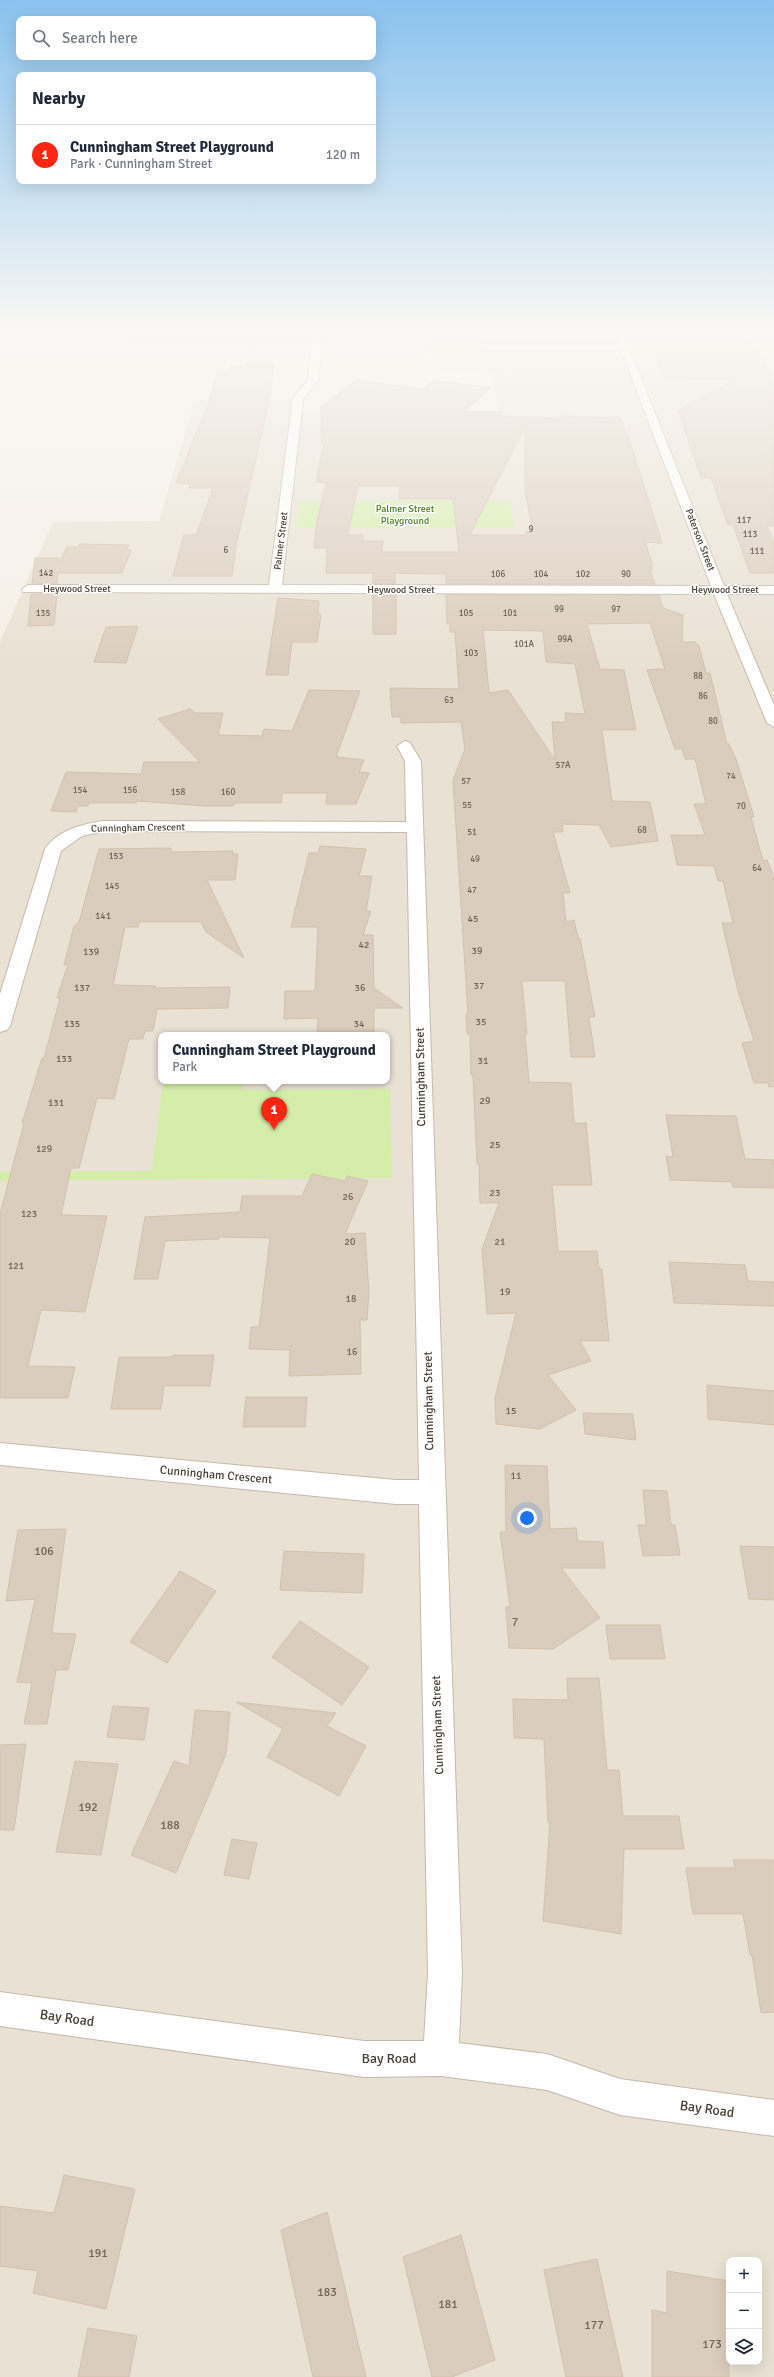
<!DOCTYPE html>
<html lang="en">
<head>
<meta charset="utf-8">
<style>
	:root { --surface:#fff; --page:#f6f6f7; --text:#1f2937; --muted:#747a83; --line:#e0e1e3; --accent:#ff2612 }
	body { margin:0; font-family:Signika,sans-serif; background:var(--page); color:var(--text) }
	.controls { position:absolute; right:12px; bottom:12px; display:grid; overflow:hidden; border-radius:8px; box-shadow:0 4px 16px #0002 }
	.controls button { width:36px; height:36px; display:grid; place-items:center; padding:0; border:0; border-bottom:1px solid var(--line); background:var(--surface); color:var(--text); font:20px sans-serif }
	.you { position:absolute; left:527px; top:1518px; width:14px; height:14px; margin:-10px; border:3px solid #fff; border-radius:50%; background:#1a73e8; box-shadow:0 0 0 6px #1a73e833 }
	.badge { display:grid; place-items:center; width:26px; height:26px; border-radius:50%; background:var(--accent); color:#fff; font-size:13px; font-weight:700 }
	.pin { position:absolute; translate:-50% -33px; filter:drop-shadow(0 1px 2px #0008) }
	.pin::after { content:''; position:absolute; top:21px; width:14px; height:12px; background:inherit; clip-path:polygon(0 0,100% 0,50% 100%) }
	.popup { position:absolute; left:158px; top:1032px; width:232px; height:52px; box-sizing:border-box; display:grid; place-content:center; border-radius:8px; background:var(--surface); filter:drop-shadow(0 1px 3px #0005); font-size:13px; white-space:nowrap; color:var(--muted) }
	.popup b { font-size:15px; color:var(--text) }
	.popup::after { content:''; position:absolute; left:50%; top:100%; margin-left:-8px; border:8px solid transparent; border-top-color:var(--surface) }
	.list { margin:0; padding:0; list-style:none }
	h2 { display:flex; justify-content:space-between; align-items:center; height:52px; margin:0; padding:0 16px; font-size:17px }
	h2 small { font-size:13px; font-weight:400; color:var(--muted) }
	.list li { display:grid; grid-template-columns:26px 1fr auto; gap:12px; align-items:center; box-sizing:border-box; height:60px; padding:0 16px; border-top:1px solid var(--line) }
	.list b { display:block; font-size:15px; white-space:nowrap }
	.list p { margin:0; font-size:13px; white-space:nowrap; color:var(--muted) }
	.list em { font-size:13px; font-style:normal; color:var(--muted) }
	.icon { flex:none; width:22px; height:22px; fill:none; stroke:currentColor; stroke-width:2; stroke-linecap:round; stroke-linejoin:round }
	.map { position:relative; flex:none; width:774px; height:2377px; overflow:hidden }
	.search { position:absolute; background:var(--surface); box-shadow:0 4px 16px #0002; left:16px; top:16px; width:360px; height:44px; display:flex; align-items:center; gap:10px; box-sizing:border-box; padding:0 14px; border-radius:8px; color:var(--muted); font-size:15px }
	.panel { position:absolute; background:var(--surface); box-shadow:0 4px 16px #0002; left:16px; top:72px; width:360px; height:112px; border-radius:8px }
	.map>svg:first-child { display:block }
	.residential { fill:#e9e1d3; fill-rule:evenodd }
	.green { fill:#d4eeaa }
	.building { fill:#dbcdbd; stroke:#d3c1ac; fill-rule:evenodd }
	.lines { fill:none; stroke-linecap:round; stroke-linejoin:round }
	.minor-casing { stroke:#c4b9aa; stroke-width:2 }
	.minor { fill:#fff; fill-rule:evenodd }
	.labels { text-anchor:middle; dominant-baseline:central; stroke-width:3; stroke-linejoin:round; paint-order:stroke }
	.far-number-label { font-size:9px; fill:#6d6256 }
	.far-park-label { font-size:10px; fill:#4b8121; stroke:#fff }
	.far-street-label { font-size:10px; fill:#483f34; stroke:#fff }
	.number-label { font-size:10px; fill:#6d6256 }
	.street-label { font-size:12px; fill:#483f34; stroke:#fff }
	.near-number-label { font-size:12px; fill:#6d6256 }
	.near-street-label { font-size:14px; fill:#483f34; stroke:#fff }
</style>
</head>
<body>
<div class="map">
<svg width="774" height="2377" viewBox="0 0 774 2377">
	<rect width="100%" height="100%" fill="#f5efe6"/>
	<g class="residential">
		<path d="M128,333H329L328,344L122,345Z"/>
		<path d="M430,333H774V2377H0V642L53,522L159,521L195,400H293V414H498L493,371L429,369ZM161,1035H387V1081H161ZM729,2260H759V2362H729Z"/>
	</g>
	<g class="green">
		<path d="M300,501H510L514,528H296Z"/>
		<path d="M163,1081H243L242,1090L390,1089L392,1178L0,1181V1172L152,1171Z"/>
	</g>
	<g class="building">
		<path d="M646,333H748L765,364L774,386V526H767L774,543V573H750L733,525H728L711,478H701L678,410L736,380L665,379Z"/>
		<path d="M246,362H272L274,366L269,402L236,546L232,576H173L184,535H196L213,488H189L190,484L176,483L208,404L217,371H230L231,366H245Z"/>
		<path d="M356,380L423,389L433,380L490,388L465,412H500L501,416L562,419L561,416L621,418L626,436L628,435L662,543L645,542L653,566H651L652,570H650L655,584H446V574L395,573V584H373V573H326L327,548H314L317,521L326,483L316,482L324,443H322L321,407ZM525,426V490L533,532L526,531V535H470ZM358,486H400L399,499H453L459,552H382L383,541H363V535H348Z"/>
		<path d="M80,544L129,545L126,550H131L122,573H58L57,584H32L35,558H59V564L67,547H79Z"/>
		<path d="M31,594H57L54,625L28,626Z"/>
		<rect x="373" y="595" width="23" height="39"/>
		<path d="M446,595H659L663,608L683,615L682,642H695L699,646L706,673H710L727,744H729L737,762L754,817H751L763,861L767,860L774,878V1086L769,1087L768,1083H754L742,1043L754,1041L738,991L722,923H733L723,881H718L714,866L677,865L671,835H705L694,804H706L695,759H685L682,749H675L647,670L665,669L650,623L587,624L600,669L624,670L636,730H602L612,801L650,802L658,841L611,847L599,825L562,824L563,832H553L570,893H563L566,922L574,920L578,938H580L595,1017H589L595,1057H571L565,981H522L527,1034H525L529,1082L571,1083L574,1123H586L592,1185H552L558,1251H597L599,1269H602L609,1341H580L591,1361L548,1375L576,1410L540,1429L496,1424L495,1398L516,1313L487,1314L482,1249L499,1203H480L479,1164H477L473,1075H471L470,1034H467L466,1014H468L453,780L465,749L461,722L401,723V717H392L390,688L459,689L455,632H450V624H447ZM483,630L543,631L546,662L575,664L585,714L565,713L566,722H552L555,760L508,690L489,693Z"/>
		<path d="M278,598L319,601L318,615H321L317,642H292L288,675H266Z"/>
		<path d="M138,626L126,663L94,662L106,627Z"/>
		<path d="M309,690L360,691L336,757L364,760L359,772L369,773L356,804H326L327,793H282L281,803H234L233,806H205L137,801L136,803H89L88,806H78L76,812L51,811L66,772L141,774L144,762H200L158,719L190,709L195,713H223L218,735L262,736L264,729L292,731Z"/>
		<path d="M320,846L366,849L359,876H372L366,911H371L363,935H373L374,988L403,1008H374V1035H317L318,1018L284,1019L285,991H315L318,927H291L309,853H318Z"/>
		<path d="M171,848V852L233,851L232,854H238L235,880H207L244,958L206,932L201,922H139L138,927H125L113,985L156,986L153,988L230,987L228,1008L157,1009L153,1031H145L143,1039H129L114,1099L97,1098L79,1168H71L61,1215L107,1216L85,1312L41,1310L28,1366L75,1367L68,1398H0V1214L24,1123H22L42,1058H44L60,998H57L68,964L64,965L74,926L79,922L99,849Z"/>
		<path d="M666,1115L736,1116L745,1159L774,1160V1188L733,1187L732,1182L670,1180L666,1156L673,1157Z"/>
		<path d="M312,1174L345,1181L347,1176L368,1181L345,1234L365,1233L369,1292L367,1320H360L361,1374L289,1376L290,1350L249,1349L251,1327H259L270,1238L219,1237V1239L165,1241L158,1279H134L145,1217L240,1212L242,1196H302Z"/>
		<path d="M669,1262L745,1265L748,1281L774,1282V1306L674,1303Z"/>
		<path d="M173,1355H214L210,1386H164L161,1409H111L119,1357H172Z"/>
		<path d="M707,1385L774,1391V1425L708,1419Z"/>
		<path d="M246,1397H307L305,1427H243Z"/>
		<path d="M583,1413L633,1414L636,1440L585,1434Z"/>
		<path d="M505,1465L547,1466L550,1529L576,1528L578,1541L603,1542L605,1568H561L600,1618L553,1649L509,1648L506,1607H510L500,1532H506Z"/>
		<path d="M643,1490L667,1491L671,1525H675L680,1555L643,1556L638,1525H646Z"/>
		<path d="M66,1529L52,1633L76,1634L68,1670H56L47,1724H24L32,1683L17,1682L35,1599L6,1601L18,1530Z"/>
		<path d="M740,1546L774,1547V1600L749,1599Z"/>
		<path d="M284,1551L364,1554L362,1593L280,1590Z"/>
		<path d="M180,1571L216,1591L167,1663L130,1642Z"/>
		<path d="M300,1621L369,1667L342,1705L272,1657Z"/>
		<path d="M606,1625H660L665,1659H610Z"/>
		<path d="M567,1678H599L607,1770H619L623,1816H679L684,1849H624L621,1934L543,1921L550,1822H548L544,1739L514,1738L513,1699L568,1700Z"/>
		<path d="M236,1702L336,1713L327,1726L366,1746L339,1796L267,1757L283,1729Z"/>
		<path d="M113,1706L149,1708L144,1740L107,1737Z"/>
		<path d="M195,1710L230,1712L226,1754L176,1873L131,1855L174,1761L189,1766Z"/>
		<path d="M26,1744L14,1830H0V1745Z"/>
		<path d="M75,1761L118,1764L101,1855L56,1852Z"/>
		<path d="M232,1839L257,1843L249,1879L224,1875Z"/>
		<path d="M733,1860H774V2012L761,2013L752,1955H750L743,1914H693L686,1868H735Z"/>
		<path d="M64,2175L135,2189L106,2309L33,2293L38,2271L0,2266V2206L54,2213Z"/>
		<path d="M327,2212L366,2377H313L281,2230Z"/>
		<path d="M461,2235L495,2360L452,2377H432L403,2257Z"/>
		<path d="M597,2259L623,2377H566L544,2270Z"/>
		<path d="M667,2271L729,2281V2377H652V2310L667,2313Z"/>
		<path d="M88,2328L137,2336L129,2377H78Z"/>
	</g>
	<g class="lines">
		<defs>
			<g id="minor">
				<path d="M313,333H322L318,381L303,399L282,585L711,586L621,350H483L478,347L483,344H619L614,333H623L724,586H774V594H727L774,705V727L767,723L714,594L23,592L22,589L28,585H269L293,398L308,380Z"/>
				<path d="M768,333H774V338Z"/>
				<path d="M405,741L410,743L421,761L462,1973L459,2043L547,2054L620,2079L774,2100V2136L620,2115L547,2090L441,2076L364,2077L0,2026V1992L364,2041H424L428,1973L419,1504H396L0,1465V1443L396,1480H419L407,832L104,831L82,836L61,851L10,1026L7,1030L0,1032V994L45,849C58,830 82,824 104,821L406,822L405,761L397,746Z"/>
			</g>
		</defs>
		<use href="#minor" class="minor-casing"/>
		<use href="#minor" class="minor"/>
	</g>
	<linearGradient id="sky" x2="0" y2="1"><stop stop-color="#89c2ee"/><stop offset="0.5" stop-color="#faf8f4"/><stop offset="1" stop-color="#faf8f4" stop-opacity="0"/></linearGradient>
	<rect width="774" height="666" fill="url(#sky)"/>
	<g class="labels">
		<g class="far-number-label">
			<text x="744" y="520">117</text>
			<text x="531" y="529">9</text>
			<text x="750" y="534">113</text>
			<text x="226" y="550">6</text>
			<text x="757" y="551">111</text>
			<text x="46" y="573">142</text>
			<text x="498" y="574">106</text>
			<text x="541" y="574">104</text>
			<text x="583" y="574">102</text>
			<text x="626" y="574">90</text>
			<text x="559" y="609">99</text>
			<text x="616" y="609">97</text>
			<text x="43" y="613">135</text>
			<text x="466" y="613">105</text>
			<text x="510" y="613">101</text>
			<text x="565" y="639">99A</text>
			<text x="524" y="644">101A</text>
			<text x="471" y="653">103</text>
			<text x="698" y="676">88</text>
			<text x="703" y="696">86</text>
			<text x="449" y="700">63</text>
			<text x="713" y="721">80</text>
			<text x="563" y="765">57A</text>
			<text x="731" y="776">74</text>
			<text x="466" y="781">57</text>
			<text x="80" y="790">154</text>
			<text x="130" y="790">156</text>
			<text x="178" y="792">158</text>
			<text x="228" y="792">160</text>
			<text x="467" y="805">55</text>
			<text x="741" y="806">70</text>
			<text x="642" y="830">68</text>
			<text x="472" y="832">51</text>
			<text x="116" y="856">153</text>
			<text x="475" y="859">49</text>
			<text x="757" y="868">64</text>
			<text x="112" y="886">145</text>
			<text x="472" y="890">47</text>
		</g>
		<g class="far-park-label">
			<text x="405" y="509">Palmer Street<tspan x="405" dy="12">Playground</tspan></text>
		</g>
		<g class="far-street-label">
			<text transform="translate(700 540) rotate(69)">Paterson Street</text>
			<text transform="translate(281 541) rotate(-83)">Palmer Street</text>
			<text x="77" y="589">Heywood Street</text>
			<text x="401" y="590">Heywood Street</text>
			<text x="725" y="590">Heywood Street</text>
			<text transform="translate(138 828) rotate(-1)">Cunningham Crescent</text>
		</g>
		<g class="number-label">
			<text x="103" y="916">141</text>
			<text x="473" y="919">45</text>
			<text x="364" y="945">42</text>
			<text x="477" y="951">39</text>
			<text x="91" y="952">139</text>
			<text x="479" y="986">37</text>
			<text x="82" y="988">137</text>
			<text x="360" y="988">36</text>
			<text x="481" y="1022">35</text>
			<text x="72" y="1024">135</text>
			<text x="359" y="1024">34</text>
			<text x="64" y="1059">133</text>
			<text x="483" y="1061">31</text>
			<text x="485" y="1101">29</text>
			<text x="56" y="1103">131</text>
			<text x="495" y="1145">25</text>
			<text x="44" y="1149">129</text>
			<text x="495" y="1193">23</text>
			<text x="348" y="1197">26</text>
			<text x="29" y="1214">123</text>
			<text x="350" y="1242">20</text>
			<text x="500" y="1242">21</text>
			<text x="16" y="1266">121</text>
			<text x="505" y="1292">19</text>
			<text x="351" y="1299">18</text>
			<text x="352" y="1352">16</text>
			<text x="511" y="1411">15</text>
			<text x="516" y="1476">11</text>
		</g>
		<g class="street-label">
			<text transform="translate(421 1077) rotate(-91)">Cunningham Street</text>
			<text transform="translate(429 1401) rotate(-91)">Cunningham Street</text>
			<text transform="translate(216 1475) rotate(5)">Cunningham Crescent</text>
			<text transform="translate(438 1725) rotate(-92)">Cunningham Street</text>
		</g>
		<g class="near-number-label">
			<text x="44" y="1551">106</text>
			<text x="515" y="1622">7</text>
			<text x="88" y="1807">192</text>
			<text x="170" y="1825">188</text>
			<text x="98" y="2253">191</text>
			<text x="327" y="2292">183</text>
			<text x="448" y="2304">181</text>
			<text x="594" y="2325">177</text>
			<text x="712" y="2344">173</text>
		</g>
		<g class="near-street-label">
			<text transform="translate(67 2018) rotate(8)">Bay Road</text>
			<text x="389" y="2058">Bay Road</text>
			<text transform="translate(707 2109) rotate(8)">Bay Road</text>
		</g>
	</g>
</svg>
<div class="controls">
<button>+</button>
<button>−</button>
<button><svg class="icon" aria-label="layers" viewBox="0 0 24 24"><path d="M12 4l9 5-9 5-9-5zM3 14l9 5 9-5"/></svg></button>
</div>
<div class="you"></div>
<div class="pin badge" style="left:274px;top:1130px">1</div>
<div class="popup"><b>Cunningham Street Playground</b>Park</div>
<div class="search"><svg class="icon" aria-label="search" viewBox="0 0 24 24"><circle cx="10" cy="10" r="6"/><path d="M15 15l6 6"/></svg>Search here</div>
<section class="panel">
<h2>Nearby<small></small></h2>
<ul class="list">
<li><span class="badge">1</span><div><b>Cunningham Street Playground</b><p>Park · Cunningham Street</p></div><em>120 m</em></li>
</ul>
</section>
</div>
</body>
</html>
